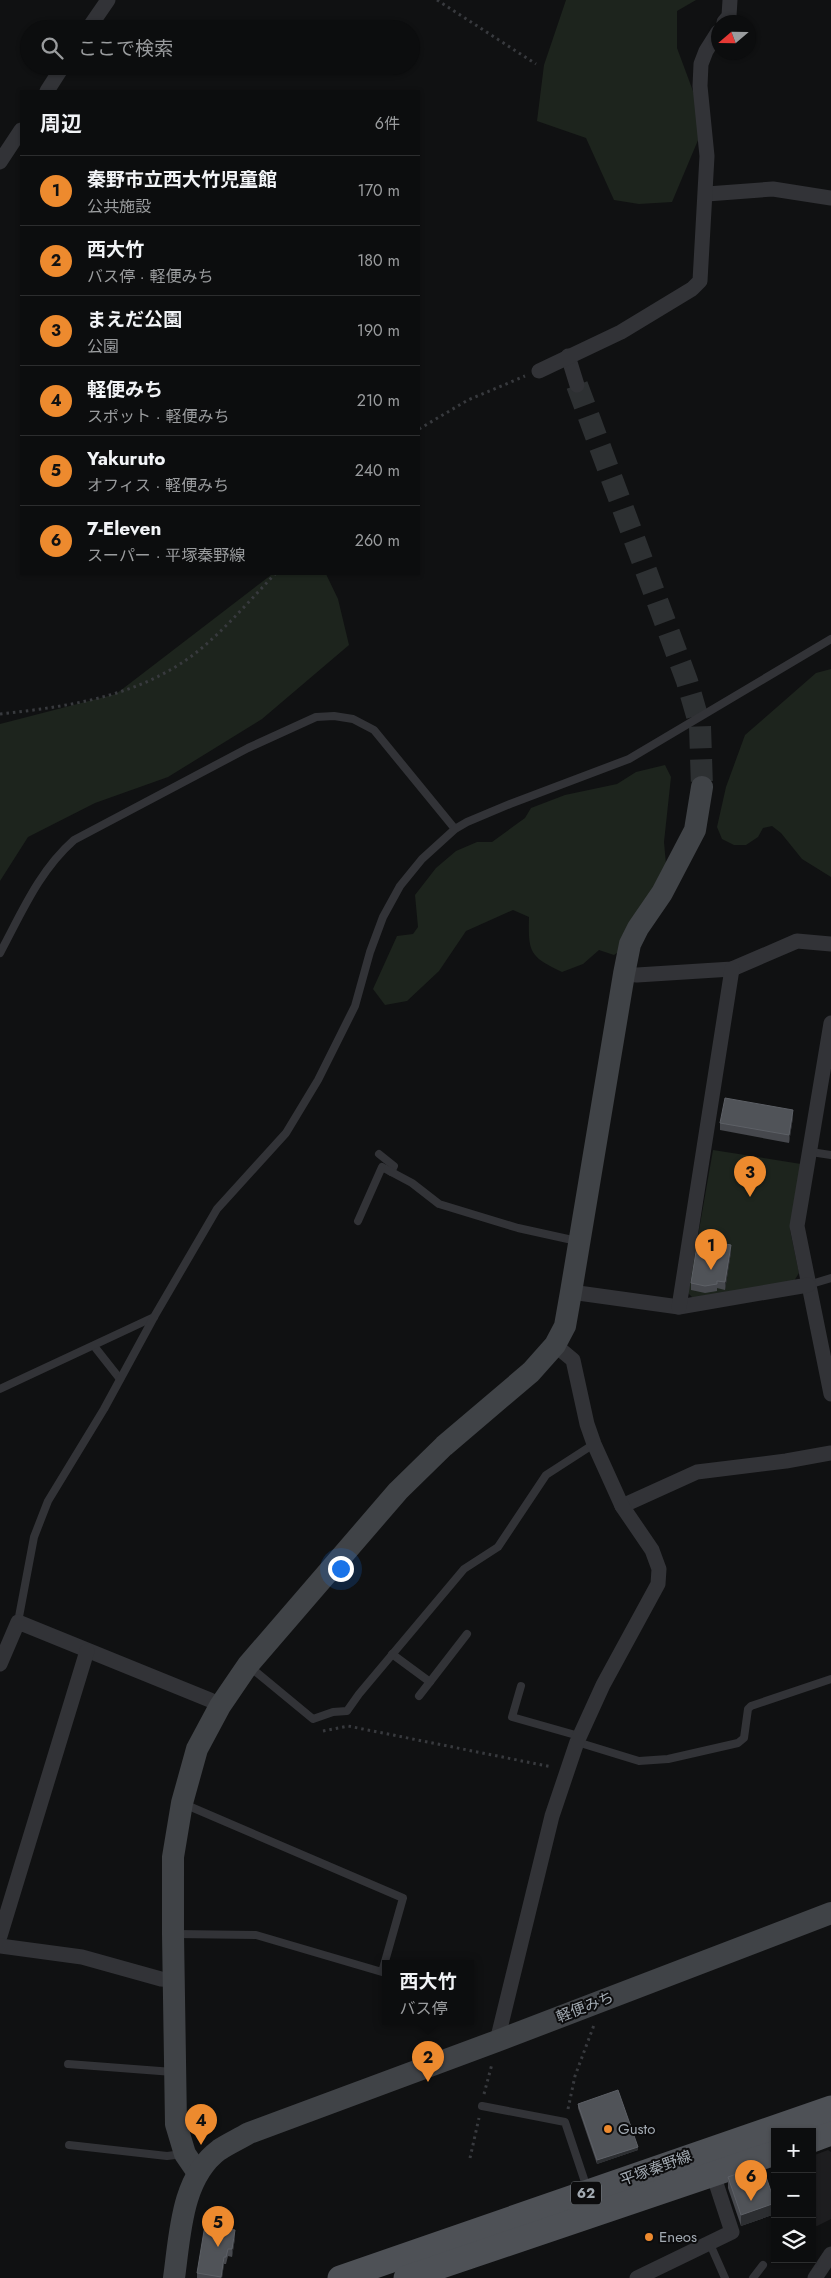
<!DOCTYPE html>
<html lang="ja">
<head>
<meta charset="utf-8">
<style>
	:root { --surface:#0c0d0e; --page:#1a1b1c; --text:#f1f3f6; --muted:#9a9c9e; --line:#2c2d2e; --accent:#ed8a2e }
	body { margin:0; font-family:Jost,"Noto Sans JP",sans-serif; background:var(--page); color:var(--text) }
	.controls { position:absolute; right:15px; bottom:15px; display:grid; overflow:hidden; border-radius:0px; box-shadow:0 1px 4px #0004 }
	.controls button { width:45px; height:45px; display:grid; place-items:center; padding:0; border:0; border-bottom:1px solid var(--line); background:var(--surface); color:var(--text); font:25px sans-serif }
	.compass { position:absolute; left:711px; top:15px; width:45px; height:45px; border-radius:50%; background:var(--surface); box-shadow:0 1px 4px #0004; rotate:250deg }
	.you { position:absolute; left:340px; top:1568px; width:18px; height:18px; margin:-12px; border:4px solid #fff; border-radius:50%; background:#1a73e8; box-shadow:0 0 0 8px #1a73e833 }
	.badge { display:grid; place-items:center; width:32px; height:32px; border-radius:50%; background:var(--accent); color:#111; font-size:16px; font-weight:700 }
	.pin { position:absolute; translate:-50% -41px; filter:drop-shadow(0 1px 2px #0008) }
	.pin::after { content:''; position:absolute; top:26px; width:18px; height:15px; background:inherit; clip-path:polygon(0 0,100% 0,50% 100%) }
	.popup { position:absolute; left:382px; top:1960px; width:92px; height:65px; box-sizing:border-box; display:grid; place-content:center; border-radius:0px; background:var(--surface); filter:drop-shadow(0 1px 4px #0005); font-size:16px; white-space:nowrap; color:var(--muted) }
	.popup b { font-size:19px; color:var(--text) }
	.popup::after { content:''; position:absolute; left:50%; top:100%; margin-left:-10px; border:10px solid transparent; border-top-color:var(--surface) }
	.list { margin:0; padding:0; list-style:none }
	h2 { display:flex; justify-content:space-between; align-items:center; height:65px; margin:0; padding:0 20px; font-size:21px }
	h2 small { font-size:16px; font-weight:400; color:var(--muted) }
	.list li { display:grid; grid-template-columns:32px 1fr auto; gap:15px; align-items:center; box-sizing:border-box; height:70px; padding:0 20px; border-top:1px solid var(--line) }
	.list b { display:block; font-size:19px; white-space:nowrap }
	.list p { margin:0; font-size:16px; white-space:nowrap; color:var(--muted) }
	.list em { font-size:16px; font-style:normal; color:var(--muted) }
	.icon { flex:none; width:28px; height:28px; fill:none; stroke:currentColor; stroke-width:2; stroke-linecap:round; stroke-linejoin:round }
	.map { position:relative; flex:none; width:831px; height:2278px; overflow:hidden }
	.search { position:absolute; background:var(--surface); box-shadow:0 1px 4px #0004; left:20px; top:20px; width:400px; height:55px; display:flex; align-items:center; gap:12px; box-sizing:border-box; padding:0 18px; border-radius:28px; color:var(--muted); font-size:19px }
	.panel { position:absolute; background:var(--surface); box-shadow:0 1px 4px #0004; left:20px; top:90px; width:400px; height:485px; border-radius:0px }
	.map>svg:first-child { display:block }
	.built { fill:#1d1d1f }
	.green { fill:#1d241d }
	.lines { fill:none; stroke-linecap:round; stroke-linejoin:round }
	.secondary-tunnel { stroke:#2d3032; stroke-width:22; stroke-dasharray:22 11; stroke-linecap:butt }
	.path { stroke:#383a3e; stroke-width:3; stroke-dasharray:2.5 4; stroke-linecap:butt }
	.lane { stroke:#323337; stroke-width:8 }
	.street { stroke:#323337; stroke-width:15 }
	.secondary { stroke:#404347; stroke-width:22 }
	.primary { stroke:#4e5156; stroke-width:25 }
	.wall { fill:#46484d }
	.shaded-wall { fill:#2c2e31 }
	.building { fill:#505358; stroke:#5d6066 }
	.poi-dot { fill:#ed8a2e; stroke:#0c0c0d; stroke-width:2 }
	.labels { text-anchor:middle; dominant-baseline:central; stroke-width:4; stroke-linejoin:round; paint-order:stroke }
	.shield { fill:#0c0c0d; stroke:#757b80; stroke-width:1 }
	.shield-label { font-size:14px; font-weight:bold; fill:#a2aab2 }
	.street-label { font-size:15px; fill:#a2aab2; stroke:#0c0c0d }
	.poi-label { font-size:15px; fill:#a2aab2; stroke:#0c0c0d; text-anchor:start }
</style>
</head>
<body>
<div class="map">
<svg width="831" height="2278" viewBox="0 0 831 2278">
	<rect width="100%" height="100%" fill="#101112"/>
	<path class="built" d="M828,2150L831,2152V2219L817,2226L812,2225V2156Z"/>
	<g class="green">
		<path d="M566,0H696L677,11V48L700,110L701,133L672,202L639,204L614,200L586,138L537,121L544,65Z"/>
		<path d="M326,574L338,599L349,645L262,719L168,777L95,803L28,837L0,881V724L116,694L271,575Z"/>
		<path d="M831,669V877L802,859L781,833L772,826L763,828L758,837L746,845H734L722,839L717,827L726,787L745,735L816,673Z"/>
		<path d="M665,765L671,777L664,842L666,864L628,945L614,955L599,950L583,964L562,972C530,957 528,953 529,917L513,910L466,931L439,971L407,1001L385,1005L373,989L397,936L413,934L418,927L415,895L436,868L456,851L477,842H492L525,818L531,808L565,795L617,784L636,772Z"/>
		<path d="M713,1150L801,1164L790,1230L799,1273L794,1281L695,1300L688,1293Z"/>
	</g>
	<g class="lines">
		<path class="secondary-tunnel" d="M577,385L687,681L700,726L702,787"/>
		<g class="path">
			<path d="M437,0L536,64"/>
			<path d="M419,429L468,400L525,376"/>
			<path d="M0,714C72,706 145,696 203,647C229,625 252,598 275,574"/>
			<path d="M323,1731L348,1726L552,1767"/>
			<path d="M484,2094L492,2064"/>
			<path d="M568,2109L575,2076L594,2025"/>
			<path d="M470,2158L479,2118"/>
		</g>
		<g class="lane">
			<path d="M0,953C22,912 39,871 74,840L248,748L316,717L334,716L353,719L374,730L455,829"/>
			<path d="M811,1152L831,1155"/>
			<path d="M379,1154L394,1166L391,1172"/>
			<path d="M358,1221L382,1167L412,1183L439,1204L518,1228L577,1241"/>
			<path d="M808,1285L831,1278"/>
			<path d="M94,1346L120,1379"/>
			<path d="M0,1389L154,1317"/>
			<path d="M18,1622L34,1537L48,1501L104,1409L154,1317L217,1209L286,1133L318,1080L355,1006L370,952L383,917L400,886L422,859L455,829L467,822L510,804L629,759L831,639"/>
			<path d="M392,1654L430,1682"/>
			<path d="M250,1667L313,1719L333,1712L347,1711L359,1694L464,1569L498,1547L546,1475L594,1444"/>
			<path d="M521,1686L512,1717L579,1736"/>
			<path d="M419,1696L467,1634"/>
			<path d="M577,1742L639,1761L668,1759L738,1743L744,1738L748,1709L751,1706L831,1679"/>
			<path d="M175,1934L256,1935L382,1972L403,1898L184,1804"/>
			<path d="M68,2064L173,2072"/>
			<path d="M482,2106L565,2122L587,2188"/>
			<path d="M69,2145L167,2156L183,2154"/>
			<path d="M710,2244L725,2278"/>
			<path d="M753,2278L763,2265"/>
		</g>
		<g class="street">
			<path d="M724,22L729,16L730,0"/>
			<path d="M88,29L108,0"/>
			<path d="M47,91L63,66"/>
			<path d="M0,162L21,130"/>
			<path d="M707,194L773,189L831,198"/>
			<path d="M568,356L577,385"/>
			<path d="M539,371L621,332L692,289L700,281L707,156L700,86L701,64L706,51L718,32"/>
			<path d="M624,974L637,975L732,969L797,941L831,944"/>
			<path d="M831,1023L797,1226L831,1394"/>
			<path d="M571,1292L679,1307L808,1285"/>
			<path d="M679,1307L732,969"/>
			<path d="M622,1506L697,1472L786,1461L831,1453"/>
			<path d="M0,1664L18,1622L210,1700L220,1706"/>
			<path d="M0,1936L87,1651"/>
			<path d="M0,1946L82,1957L161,1979L173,1980"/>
			<path d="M497,2041L552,1816L577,1742L603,1685L658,1584L659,1569L652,1550L622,1506L594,1444L587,1424L573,1360L555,1345"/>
			<path d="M637,2278L732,2232L711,2168"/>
			<path d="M815,2278L831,2254"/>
		</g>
		<g class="secondary">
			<path d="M198,2173L185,2154L176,2124L173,1934V1857L182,1803L197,1749L220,1706L248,1665L398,1491L444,1446L531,1372L555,1345L565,1326L571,1292L624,974L630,944L638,928L662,893L695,830L702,787"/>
			<path d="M174,2278C180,2236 181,2178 219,2150C228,2144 239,2139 249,2133L497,2041L831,1913"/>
		</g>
		<g class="primary">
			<path d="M812,2140L831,2133"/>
			<path d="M340,2278L831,2108"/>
			<path d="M406,2278L775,2153"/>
		</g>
	</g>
	<g class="wall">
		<path d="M793,1117L789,1143L720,1130V1123Z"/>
		<path d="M731,1252L725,1290L717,1288V1291L705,1293L691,1290V1283Z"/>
		<path d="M578,2104L638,2150L597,2164L578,2108Z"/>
		<path d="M728,2177L775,2214L741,2226L728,2188Z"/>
		<path d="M235,2238L232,2257L228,2256L226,2264H224L222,2278H197V2273Z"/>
	</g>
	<g class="shaded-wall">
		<path d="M793,1110V1117L789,1143V1135Z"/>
		<path d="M731,1245V1252L725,1290V1282Z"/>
		<path d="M638,2147V2150L597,2164V2160Z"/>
		<path d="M775,2203V2214L741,2226V2215Z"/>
		<path d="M235,2230V2238L232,2257V2249Z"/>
		<path d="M224,2257V2264L222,2278H221Z"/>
	</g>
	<g class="building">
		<path d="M725,1098L793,1110L789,1135L720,1123Z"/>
		<path d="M698,1239L731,1245L725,1282L717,1281V1284L705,1286L691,1283Z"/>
		<path d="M618,2090L638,2147L597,2160L578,2104Z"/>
		<path d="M762,2165L775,2203L741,2215L728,2177Z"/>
		<path d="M205,2225L235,2230L232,2249H228L226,2257H224L221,2277L197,2273Z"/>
	</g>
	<g class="poi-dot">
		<circle cx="608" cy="2129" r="5"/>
		<circle cx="649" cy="2237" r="5"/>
	</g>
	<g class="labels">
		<rect class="shield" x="571" y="2181.5" width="30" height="23" rx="4"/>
		<g class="shield-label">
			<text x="586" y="2193">62</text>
		</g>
		<g class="street-label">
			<text transform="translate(585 2007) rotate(-21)">軽便みち</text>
			<text transform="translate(656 2168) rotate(-20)">平塚秦野線</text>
		</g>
		<g class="poi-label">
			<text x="618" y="2129">Gusto</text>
			<text x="659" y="2237">Eneos</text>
		</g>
	</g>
</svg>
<div class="controls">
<button>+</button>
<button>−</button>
<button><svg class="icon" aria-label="layers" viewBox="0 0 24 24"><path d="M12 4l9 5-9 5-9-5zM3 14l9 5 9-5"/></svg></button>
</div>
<svg class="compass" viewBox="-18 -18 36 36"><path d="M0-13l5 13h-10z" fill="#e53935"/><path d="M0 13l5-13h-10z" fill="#9a9c9e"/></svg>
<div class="you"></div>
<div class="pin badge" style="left:711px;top:1270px">1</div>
<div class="pin badge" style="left:428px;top:2082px">2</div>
<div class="popup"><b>西大竹</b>バス停</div>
<div class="pin badge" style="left:750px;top:1197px">3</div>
<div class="pin badge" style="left:201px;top:2145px">4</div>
<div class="pin badge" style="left:218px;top:2247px">5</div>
<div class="pin badge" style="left:751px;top:2201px">6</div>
<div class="search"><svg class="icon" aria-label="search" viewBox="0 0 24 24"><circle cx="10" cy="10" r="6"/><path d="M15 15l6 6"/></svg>ここで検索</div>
<section class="panel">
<h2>周辺<small>6件</small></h2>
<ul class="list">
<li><span class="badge">1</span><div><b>秦野市立西大竹児童館</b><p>公共施設</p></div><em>170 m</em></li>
<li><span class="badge">2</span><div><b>西大竹</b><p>バス停 · 軽便みち</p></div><em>180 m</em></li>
<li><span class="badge">3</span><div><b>まえだ公園</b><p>公園</p></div><em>190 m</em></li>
<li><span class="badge">4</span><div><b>軽便みち</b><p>スポット · 軽便みち</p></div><em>210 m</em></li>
<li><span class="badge">5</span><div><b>Yakuruto</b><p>オフィス · 軽便みち</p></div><em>240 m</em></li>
<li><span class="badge">6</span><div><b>7-Eleven</b><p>スーパー · 平塚秦野線</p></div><em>260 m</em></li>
</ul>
</section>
</div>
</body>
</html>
